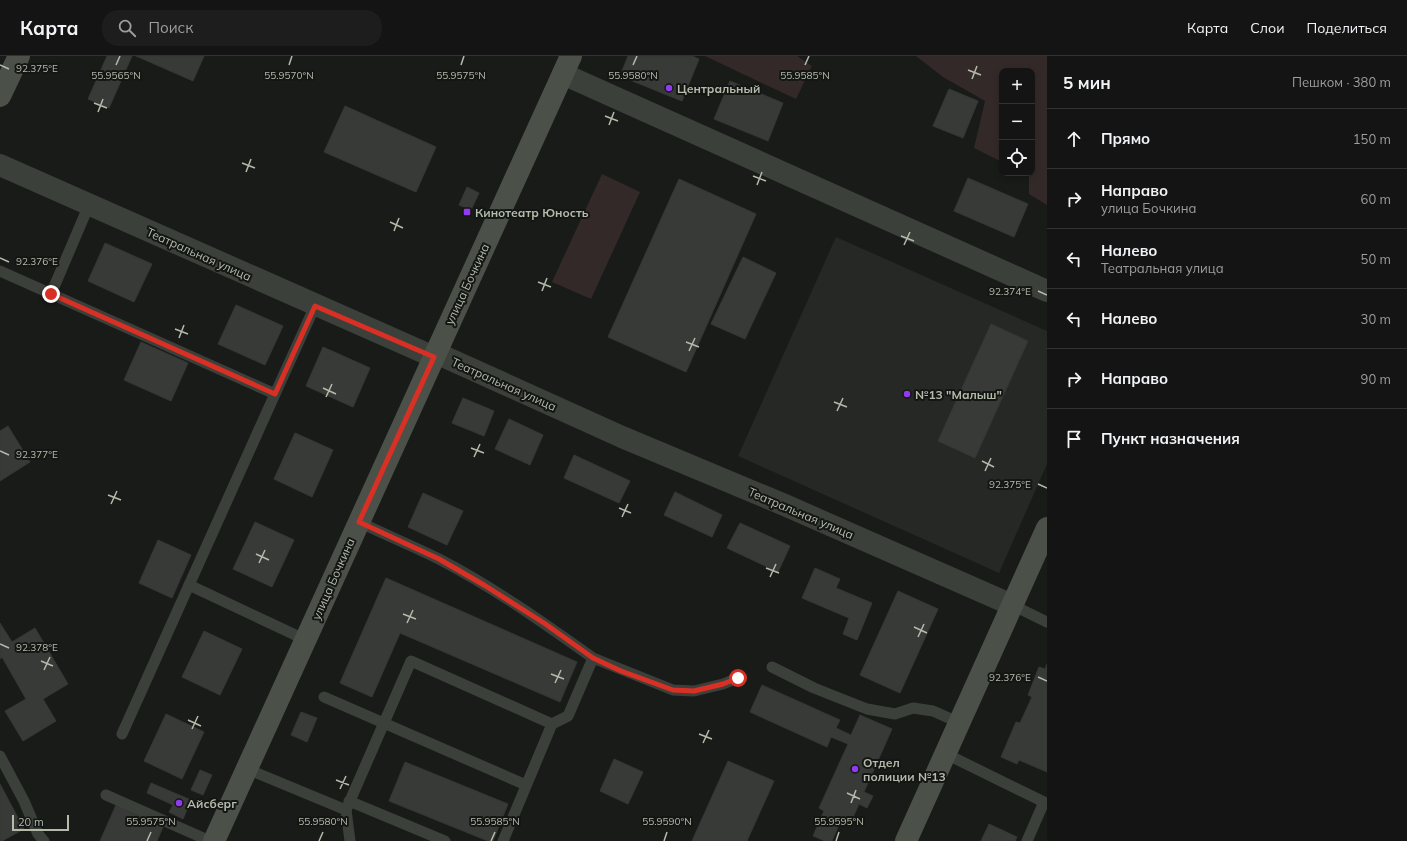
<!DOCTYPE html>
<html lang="ru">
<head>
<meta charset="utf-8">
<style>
	:root { --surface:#131413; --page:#1c1d1c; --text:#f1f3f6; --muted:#9d9ea0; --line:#323333 }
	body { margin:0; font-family:Mulish,sans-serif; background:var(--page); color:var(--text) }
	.controls { position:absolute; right:12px; top:12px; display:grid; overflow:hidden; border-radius:8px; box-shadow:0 2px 6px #0003 }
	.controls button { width:36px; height:36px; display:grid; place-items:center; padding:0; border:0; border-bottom:1px solid var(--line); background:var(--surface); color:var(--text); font:20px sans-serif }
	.scale { position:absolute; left:12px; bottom:10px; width:57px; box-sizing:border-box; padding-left:4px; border:2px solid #b3bbab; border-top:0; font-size:11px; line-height:14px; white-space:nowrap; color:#b3bbab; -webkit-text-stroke:3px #141614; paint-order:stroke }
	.stop { position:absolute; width:12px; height:12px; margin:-9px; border:3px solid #d93025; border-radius:50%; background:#fff }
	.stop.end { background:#d93025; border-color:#fff; box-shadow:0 1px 4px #0008 }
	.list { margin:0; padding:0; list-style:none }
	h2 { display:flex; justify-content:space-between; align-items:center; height:52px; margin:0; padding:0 16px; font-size:17px }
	h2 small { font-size:13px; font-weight:400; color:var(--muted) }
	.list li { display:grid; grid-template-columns:26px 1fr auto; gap:12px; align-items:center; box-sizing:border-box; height:60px; padding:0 16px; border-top:1px solid var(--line) }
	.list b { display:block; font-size:15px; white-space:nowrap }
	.list p { margin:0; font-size:13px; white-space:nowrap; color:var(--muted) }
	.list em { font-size:13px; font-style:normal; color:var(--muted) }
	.icon { flex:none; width:22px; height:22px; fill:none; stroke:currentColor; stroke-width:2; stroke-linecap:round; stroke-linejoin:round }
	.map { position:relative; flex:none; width:1047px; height:785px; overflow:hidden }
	header { display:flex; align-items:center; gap:24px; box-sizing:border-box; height:56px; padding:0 20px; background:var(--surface); border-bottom:1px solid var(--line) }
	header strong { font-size:19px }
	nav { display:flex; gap:22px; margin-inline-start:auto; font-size:14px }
	.search { width:280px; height:36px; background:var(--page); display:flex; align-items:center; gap:10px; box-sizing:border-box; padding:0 14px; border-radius:16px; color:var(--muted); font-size:15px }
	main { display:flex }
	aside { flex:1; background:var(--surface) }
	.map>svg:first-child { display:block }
	.built { fill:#252825 }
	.green { fill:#332929 }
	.building { fill:#373a36; stroke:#343733 }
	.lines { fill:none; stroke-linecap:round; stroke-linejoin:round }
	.lane { stroke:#3c403a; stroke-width:11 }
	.street { stroke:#3c403a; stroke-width:22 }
	.secondary { stroke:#4b5048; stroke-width:22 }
	.route { stroke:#d93025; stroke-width:5 }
	.ticks { fill:none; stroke:#b3bbab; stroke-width:1.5 }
	.poi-dot { fill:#913af2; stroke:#141614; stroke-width:1.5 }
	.labels { text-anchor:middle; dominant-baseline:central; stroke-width:4; stroke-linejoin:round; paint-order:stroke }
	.poi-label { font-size:12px; font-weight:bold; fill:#b3bbab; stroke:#141614; text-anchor:start }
	.street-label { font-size:12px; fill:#b3bbab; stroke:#141614 }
	.ticks-label { font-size:10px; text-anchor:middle; fill:#b3bbab; stroke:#141614; stroke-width:4; stroke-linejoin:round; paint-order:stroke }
</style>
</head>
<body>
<header>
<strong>Карта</strong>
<div class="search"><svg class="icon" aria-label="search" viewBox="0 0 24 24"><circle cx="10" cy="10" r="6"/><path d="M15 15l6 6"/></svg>Поиск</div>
<nav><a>Карта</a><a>Слои</a><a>Поделиться</a></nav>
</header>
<main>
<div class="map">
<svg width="1047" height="785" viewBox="0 0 1047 785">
	<rect width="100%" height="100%" fill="#191b19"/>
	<path class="built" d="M836,181L1047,275V408L999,517L738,400Z"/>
	<g class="green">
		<path d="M705,0H797L812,10L796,43Z"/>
		<path d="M916,0H1047V149L1029,138V119L1025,117H1032V15H1002V106L974,92L985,45L943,21Z"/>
		<path d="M602,118L640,136L591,243L552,226Z"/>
	</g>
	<g class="building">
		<path d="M107,0H132L109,52L88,43Z"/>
		<path d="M136,0H204L193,25Z"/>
		<path d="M628,0H692L699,3L682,45L620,20Z"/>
		<path d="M730,25L783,47L768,85L714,63Z"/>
		<path d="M949,33L978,45L963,82L933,70Z"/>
		<path d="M345,50L436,91L416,136L324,96Z"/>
		<path d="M968,122L1028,148L1014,181L954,155Z"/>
		<path d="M679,123L756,158L686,316L608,281Z"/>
		<path d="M467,131L479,137L471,154L459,149Z"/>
		<path d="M105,187L152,208L134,246L88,225Z"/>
		<path d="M743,201L776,217L745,283L711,268Z"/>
		<path d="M236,249L283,270L265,309L218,288Z"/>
		<path d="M991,268L1028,285L975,402L938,385Z"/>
		<path d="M141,286L188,307L171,345L124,324Z"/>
		<path d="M323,291L370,312L353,351L306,330Z"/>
		<path d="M463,342L494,355L484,380L452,367Z"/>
		<path d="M509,363L543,379L530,409L495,393Z"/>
		<path d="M8,370L30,406L0,425V375Z"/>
		<path d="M295,377L333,394L312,441L274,423Z"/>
		<path d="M574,399L630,425L619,447L564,422Z"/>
		<path d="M675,436L722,459L712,481L664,459Z"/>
		<path d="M423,437L463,455L447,489L408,471Z"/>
		<path d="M255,466L294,484L272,531L233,513Z"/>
		<path d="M740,467L790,490L778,516L727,492Z"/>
		<path d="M158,484L191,499L172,542L139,527Z"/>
		<path d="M815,512L840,523L836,532L872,547L857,584L843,578L849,562L802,542Z"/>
		<path d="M386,522L577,606L560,646L400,577L372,641L340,627Z"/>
		<path d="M898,535L938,553L900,637L860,619Z"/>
		<path d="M0,567L12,586L35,572L68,628L43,643L56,665L23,685L5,655L26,643L2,601L0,603Z"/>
		<path d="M204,575L242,593L220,639L182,621Z"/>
		<path d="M1047,608V716L1019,704L1017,708L1001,701L1016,666L1020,667L1032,641L1028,639L1039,611L1045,613Z"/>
		<path d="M762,629L840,664L836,672L851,679L860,659L892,673L864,736L873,740L867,752L859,748L850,768L841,764L832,785H825L813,780L824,755L819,752L848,688L831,681L827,691L750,656Z"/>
		<path d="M301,656L317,662L307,686L291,679Z"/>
		<path d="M166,658L204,676L182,723L144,705Z"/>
		<path d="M614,703L643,716L628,748L600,735Z"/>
		<path d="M728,705L774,725L747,785H692Z"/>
		<path d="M405,706L508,748L493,785H488L389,745Z"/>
		<path d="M200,714L212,719L203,739L191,734Z"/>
		<path d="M151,727L191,744L183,763L169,756L173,749L147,737Z"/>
		<path d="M0,728L24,773L2,785H0Z"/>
		<path d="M116,749L163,771L157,785H100Z"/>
		<path d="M989,768L1017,781L1015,785H981Z"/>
	</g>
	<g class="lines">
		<g class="lane">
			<path d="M0,215L275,338L315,250"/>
			<path d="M51,238L89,149"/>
			<path d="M359,466C386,479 413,490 439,503C493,531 544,567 593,602L568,660L552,668"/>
			<path d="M189,529L306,584"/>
			<path d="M1012,549L1047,566"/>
			<path d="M593,602L673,634L694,635L723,628L738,622"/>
			<path d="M772,611L814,632L867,653L895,658L913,652L933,655L960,667"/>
			<path d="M324,641L526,729"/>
			<path d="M122,678L275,338"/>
			<path d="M946,698L1044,746L1027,785"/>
			<path d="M0,700L24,745L38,778L44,785"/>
			<path d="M247,713L346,754L411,605L552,668L503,785"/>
			<path d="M106,739L210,785"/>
			<path d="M349,745L445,785"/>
			<path d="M346,754L350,785"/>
		</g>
		<g class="street">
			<path d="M563,18L1047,235"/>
			<path d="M0,109L434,301L436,297L622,381L787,450L1012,549"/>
		</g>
		<g class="secondary">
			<path d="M0,40L19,0"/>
			<path d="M214,785L571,0"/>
			<path d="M906,785L1047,472"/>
		</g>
	</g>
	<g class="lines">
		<path class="route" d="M51,238L275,338L315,250L434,301L359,466L439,503L484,529L544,567L593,602L621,615L673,634L694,635L723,628L738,622"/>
	</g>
	<path class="ticks" d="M0,9L9,13M116,9L120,0M289,9L292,0M461,9L464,0M633,9L637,0M805,9L809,0M968,14L981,19M972,23L977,10M94,47L107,52M98,56L103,43M605,60L618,65M609,69L614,56M242,107L255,112M246,116L251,103M753,120L766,125M757,129L762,116M390,166L403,172M394,175L399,162M901,180L914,185M904,189L910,176M0,202L9,206M538,226L551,231M542,235L547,222M1038,235L1047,239M175,273L188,278M179,282L184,269M686,286L699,291M689,295L695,282M323,332L336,338M326,341L332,328M834,346L847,351M837,355L843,342M471,392L484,397M0,395L9,399M474,401L480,388M982,405L994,411M985,415L991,402M1038,428L1047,432M108,439L121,444M111,448L117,435M619,452L631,457M622,461L628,448M256,498L269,504M259,507L265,494M766,512L779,517M770,521L776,508M403,558L416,563M407,567L413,554M914,571L927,577M918,581L924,568M0,588L9,592M41,605L53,610M44,614L50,601M551,618L564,623M1038,621L1047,625M555,627L561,614M188,664L201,670M192,673L198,660M699,678L712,683M703,687L709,674M336,724L349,729M340,733L346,720M847,737L860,743M851,747L856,734M147,785L151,776M319,785L323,776M491,785L495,776M664,785L667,776M836,785L839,776"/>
	<g class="poi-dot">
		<circle cx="669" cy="32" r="4"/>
		<rect x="463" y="152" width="8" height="8" rx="2"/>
		<circle cx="907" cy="338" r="4"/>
		<circle cx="855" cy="713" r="4"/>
		<circle cx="179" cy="747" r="4"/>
	</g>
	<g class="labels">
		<g class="poi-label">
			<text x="677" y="32">Центральный</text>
			<text x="475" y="156">Кинотеатр Юность</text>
			<text x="915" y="338">№13 "Малыш"</text>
			<text x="863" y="706">Отдел<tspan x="863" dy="14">полиции №13</tspan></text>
			<text x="187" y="747">Айсберг</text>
		</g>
		<g class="street-label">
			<text transform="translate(199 198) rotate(24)">Театральная улица</text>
			<text transform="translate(467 228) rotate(-65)">улица Бочкина</text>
			<text transform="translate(504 328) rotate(24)">Театральная улица</text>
			<text transform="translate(801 457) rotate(23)">Театральная улица</text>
			<text transform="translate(333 523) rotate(-66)">улица Бочкина</text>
		</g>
	</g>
	<g class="ticks-label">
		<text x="37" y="16">92.375°E</text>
		<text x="289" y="23">55.9570°N</text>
		<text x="116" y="23">55.9565°N</text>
		<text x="461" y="23">55.9575°N</text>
		<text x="633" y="23">55.9580°N</text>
		<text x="805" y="23">55.9585°N</text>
		<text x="37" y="209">92.376°E</text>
		<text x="1010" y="239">92.374°E</text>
		<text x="37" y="402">92.377°E</text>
		<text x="1010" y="432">92.375°E</text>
		<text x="37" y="595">92.378°E</text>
		<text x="1010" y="625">92.376°E</text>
		<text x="151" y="769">55.9575°N</text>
		<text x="323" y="769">55.9580°N</text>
		<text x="495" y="769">55.9585°N</text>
		<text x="667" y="769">55.9590°N</text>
		<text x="839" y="769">55.9595°N</text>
	</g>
</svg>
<div class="controls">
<button>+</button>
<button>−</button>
<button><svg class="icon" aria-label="locate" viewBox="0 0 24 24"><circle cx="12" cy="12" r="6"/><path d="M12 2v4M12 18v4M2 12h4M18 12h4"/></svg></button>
</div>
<div class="scale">20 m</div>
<div class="stop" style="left:738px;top:622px"></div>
<div class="stop end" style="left:51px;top:238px"></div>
</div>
<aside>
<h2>5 мин<small>Пешком · 380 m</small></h2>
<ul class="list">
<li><svg class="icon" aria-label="ahead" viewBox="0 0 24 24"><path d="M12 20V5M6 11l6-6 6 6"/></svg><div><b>Прямо</b></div><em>150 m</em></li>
<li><svg class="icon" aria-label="right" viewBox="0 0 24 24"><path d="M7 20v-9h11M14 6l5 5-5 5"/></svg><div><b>Направо</b><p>улица Бочкина</p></div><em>60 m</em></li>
<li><svg class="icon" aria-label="left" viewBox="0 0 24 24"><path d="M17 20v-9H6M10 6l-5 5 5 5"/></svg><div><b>Налево</b><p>Театральная улица</p></div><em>50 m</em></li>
<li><svg class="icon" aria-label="left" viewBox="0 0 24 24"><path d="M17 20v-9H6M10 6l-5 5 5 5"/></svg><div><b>Налево</b></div><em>30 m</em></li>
<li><svg class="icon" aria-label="right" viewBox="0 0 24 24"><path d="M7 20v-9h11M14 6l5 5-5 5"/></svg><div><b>Направо</b></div><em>90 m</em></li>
<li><svg class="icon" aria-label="arrive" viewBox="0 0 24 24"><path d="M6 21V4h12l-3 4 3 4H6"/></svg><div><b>Пункт назначения</b></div></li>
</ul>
</aside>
</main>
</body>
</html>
